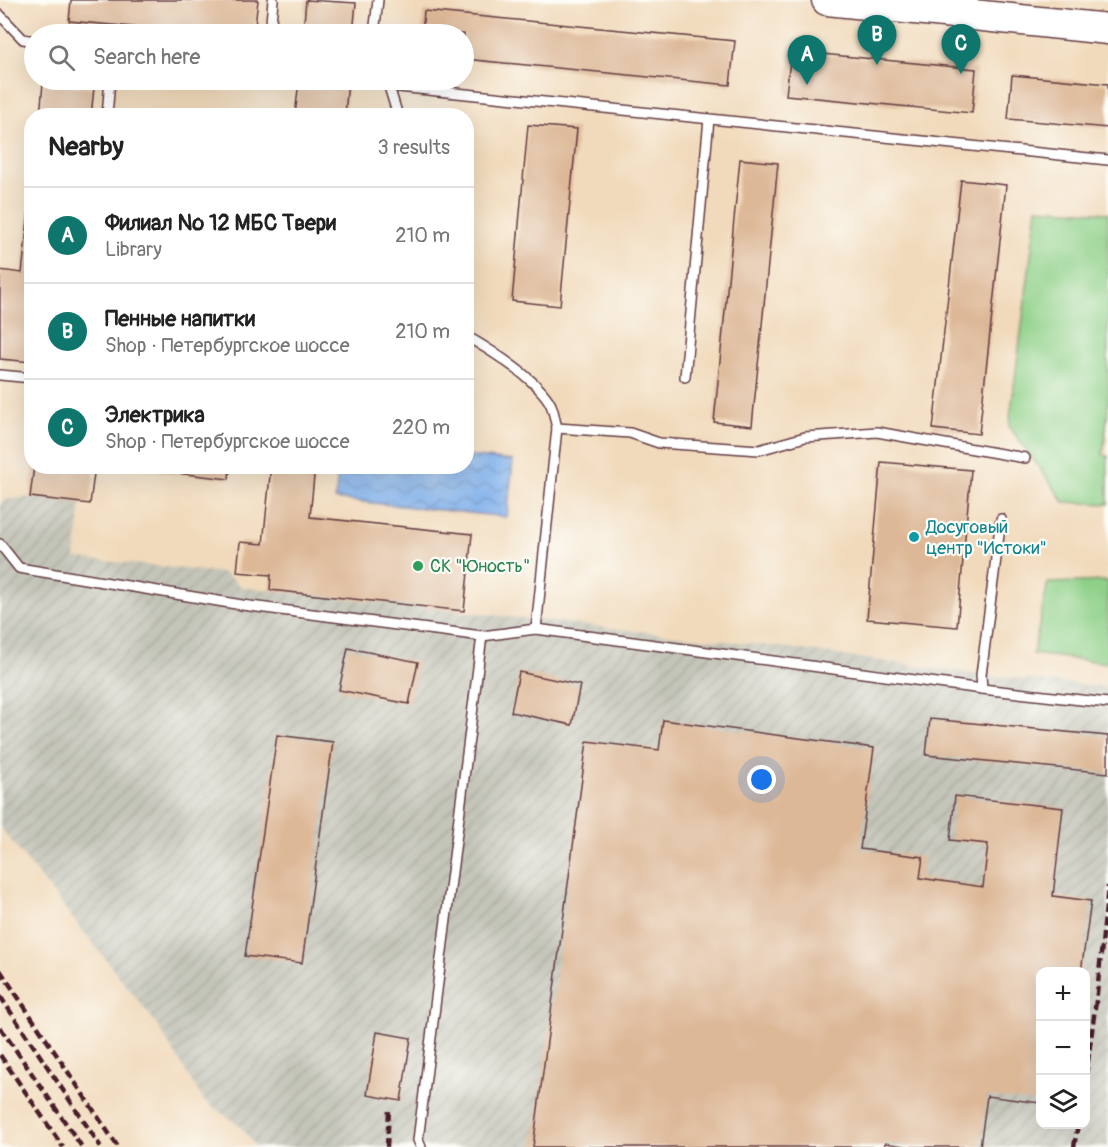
<!DOCTYPE html>
<html lang="en">
<head>
<meta charset="utf-8">
<style>
	:root { --surface:#fff; --page:#f2f2f2; --text:#222; --muted:#767676; --line:#e0e0e0; --accent:#0f766e }
	body { margin:0; font-family:Pangolin,sans-serif; background:var(--page); color:var(--text) }
	.controls { position:absolute; right:18px; bottom:18px; display:grid; overflow:hidden; border-radius:12px; box-shadow:0 6px 24px #0002 }
	.controls button { width:54px; height:54px; display:grid; place-items:center; padding:0; border:0; border-bottom:2px solid var(--line); background:var(--surface); color:var(--text); font:30px sans-serif }
	.you { position:absolute; left:762px; top:780px; width:21px; height:21px; margin:-15px; border:4px solid #fff; border-radius:50%; background:#1a73e8; box-shadow:0 0 0 9px #1a73e833 }
	.badge { display:grid; place-items:center; width:39px; height:39px; border-radius:50%; background:var(--accent); color:#fff; font-size:20px; font-weight:700 }
	.pin { position:absolute; translate:-50% -50px; filter:drop-shadow(0 2px 3px #0008) }
	.pin::after { content:''; position:absolute; top:32px; width:21px; height:18px; background:inherit; clip-path:polygon(0 0,100% 0,50% 100%) }
	.list { margin:0; padding:0; list-style:none }
	h2 { display:flex; justify-content:space-between; align-items:center; height:78px; margin:0; padding:0 24px; font-size:26px }
	h2 small { font-size:20px; font-weight:400; color:var(--muted) }
	.list li { display:grid; grid-template-columns:39px 1fr auto; gap:18px; align-items:center; box-sizing:border-box; height:96px; padding:0 24px; border-top:2px solid var(--line) }
	.list b { display:block; font-size:22px; white-space:nowrap }
	.list p { margin:0; font-size:20px; white-space:nowrap; color:var(--muted) }
	.list em { font-size:20px; font-style:normal; color:var(--muted) }
	.icon { flex:none; width:33px; height:33px; fill:none; stroke:currentColor; stroke-width:2; stroke-linecap:round; stroke-linejoin:round }
	.map { position:relative; flex:none; width:1108px; height:1147px; overflow:hidden }
	.search { position:absolute; background:var(--surface); box-shadow:0 6px 24px #0002; left:24px; top:24px; width:450px; height:66px; display:flex; align-items:center; gap:15px; box-sizing:border-box; padding:0 21px; border-radius:33px; color:var(--muted); font-size:22px }
	.panel { position:absolute; background:var(--surface); box-shadow:0 6px 24px #0002; left:24px; top:108px; width:450px; height:366px; border-radius:24px }
	.map>svg:first-child { display:block }
	.industrial { fill:url(#industrial-furrows); fill-rule:evenodd }
	.green { fill:#8ed088; stroke:#6c785a; stroke-width:1.5 }
	.water { fill:url(#water-waves); stroke:#64678a; stroke-width:1.5 }
	.building { fill:#ddb897 }
	.lines { fill:none; stroke-linecap:round; stroke-linejoin:round }
	.lane-casing { stroke:#633b41; stroke-width:12 }
	.primary-casing { stroke:#633b41; stroke-width:33 }
	.lane { stroke:#fff; stroke-width:9 }
	.primary { stroke:#fff; stroke-width:30 }
	.rail { stroke:#4a1f2b; stroke-width:4.5; stroke-dasharray:9 4.5; stroke-linecap:butt }
	.culture-dot { fill:#0f9aa8; stroke:#fdfcf7; stroke-width:2 }
	.leisure-dot { fill:#2e9e5b; stroke:#fdfcf7; stroke-width:2 }
	.labels { text-anchor:middle; dominant-baseline:central; stroke-width:4.5; stroke-linejoin:round; paint-order:stroke }
	.culture-label { font-size:18px; fill:#0d838f; stroke:#fdfcf7; text-anchor:start }
	.leisure-label { font-size:18px; fill:#27864d; stroke:#fdfcf7; text-anchor:start }
</style>
</head>
<body>
<div class="map">
<svg width="1108" height="1147" viewBox="0 0 1108 1147">
	<defs>
		<pattern id="industrial-furrows" width="10" height="10" patternUnits="userSpaceOnUse" patternTransform="scale(1.5)"><rect width="10" height="10" fill="#c4c5b9"/><path d="M-1 1l2-2M0 10L10 0M9 11l2-2" fill="none" stroke="#aaa99f"/></pattern>
		<pattern id="water-waves" width="16" height="10" patternUnits="userSpaceOnUse" patternTransform="scale(1.5)"><rect width="16" height="10" fill="#7eafea"/><path d="M0 5q4-4 8 0t8 0" fill="none" stroke="#698ebe"/></pattern>
	</defs>
	<rect width="100%" height="100%" fill="#fdfcf7"/>
	<filter id="ink" filterUnits="userSpaceOnUse"><feTurbulence type="fractalNoise" baseFrequency=".0167" numOctaves="2"/><feDisplacementMap in="SourceGraphic" scale="12" xChannelSelector="R" yChannelSelector="G"/><feConvolveMatrix kernelMatrix="1 2 1 2 8 2 1 2 1" color-interpolation-filters="sRGB"/></filter>
	<filter id="wash" filterUnits="userSpaceOnUse"><feTurbulence type="fractalNoise" baseFrequency=".008" numOctaves="4" result="noise"/><feDisplacementMap in="SourceGraphic" scale="24" xChannelSelector="R" yChannelSelector="G"/><feGaussianBlur stdDeviation="1.35" result="paint"/><feColorMatrix in="noise" values="0 0 0 0 0 0 0 0 0 0 0 0 0 0 0 0 0 1.4 0 .05"/><feComposite in="paint" operator="in"/></filter>
	<g filter="url(#wash)">
		<rect width="100%" height="100%" fill="#f1dabb"/>
		<path class="industrial" d="M30,497L81,503L75,558L224,573L242,587L789,648L981,675L1108,687V1147H256L239,1125L204,1101L156,1023L0,827V503L5,500ZM1040,972H1086V1124H1040Z"/>
		<g class="green">
			<path d="M1037,208L1108,213V409L1103,455L1108,456V504L1064,502L1009,426Z"/>
			<path d="M1108,581V663L1033,654L1048,583Z"/>
		</g>
		<path class="water" d="M467,456L513,461L507,517L335,499L339,467L466,466Z"/>
		<g id="blocks">
			<g class="building">
				<path d="M71,0H258L254,34H208L69,21Z"/>
				<path d="M306,0L356,3L353,34H303Z"/>
				<path d="M424,11L735,41L730,85L464,59V34H422Z"/>
				<path d="M791,51L976,69L972,113L786,95Z"/>
				<path d="M1012,75L1108,84V128L1008,119Z"/>
				<path d="M299,80H348L345,116H295Z"/>
				<path d="M43,83L94,88L91,116H40Z"/>
				<path d="M528,125L577,129L560,306L512,301Z"/>
				<path d="M740,159L778,163L752,426L714,422Z"/>
				<path d="M961,180L1006,185L979,434L933,429Z"/>
				<path d="M30,202H32V362L0,359V270L22,273Z"/>
				<path d="M30,433H32V456L27,455Z"/>
				<path d="M881,462L971,470L957,627L867,619Z"/>
				<path d="M34,466H95L90,504L30,497Z"/>
				<path d="M132,466H230L229,479L132,468Z"/>
				<path d="M271,466H315L310,517L472,534L464,611L270,590L271,575L237,572L240,542L263,544Z"/>
				<path d="M348,648L418,662L409,704L339,690Z"/>
				<path d="M519,672L580,685L572,725L511,712Z"/>
				<path d="M930,719L1108,736V773L926,755Z"/>
				<path d="M663,720L874,748L860,849L923,857L920,878L983,887L988,844L950,840L955,796L1063,808L1053,896L1091,901L1081,972H1040V1103L987,1096L980,1147H911L885,1143L884,1147H533L587,741L659,750Z"/>
				<path d="M277,735L333,742L302,963L245,956Z"/>
				<path d="M377,1032L411,1038L401,1101L367,1095Z"/>
			</g>
		</g>
	</g>
	<g filter="url(#ink)">
		<use href="#blocks" fill-opacity="0" stroke="#633b41" stroke-width="1.5"/>
		<g class="lines">
			<defs>
				<g id="lane">
					<path d="M0,15L23,39L34,41"/>
					<path d="M270,34L273,0"/>
					<path d="M374,34L378,0"/>
					<path d="M387,80L398,116"/>
					<path d="M389,86L1108,160"/>
					<path d="M107,116L110,80"/>
					<path d="M466,336C489,349 540,381 551,405C554,412 555,421 557,428L536,629"/>
					<path d="M0,375L32,378"/>
					<path d="M685,377L709,119"/>
					<path d="M557,428L630,433L659,443L759,450L805,437L877,432L1025,458"/>
					<path d="M0,544L19,568L242,605L482,636L536,629L982,689L1108,703"/>
					<path d="M982,689L981,675L1001,519"/>
					<path d="M421,1147L418,1140L482,636"/>
				</g>
				<path id="primary" d="M827,0L1108,29"/>
			</defs>
			<use href="#lane" class="lane-casing"/>
			<use href="#primary" class="primary-casing"/>
			<use href="#lane" class="lane"/>
			<use href="#primary" class="primary"/>
			<g class="rail">
				<path d="M0,970L118,1147"/>
				<path d="M0,996L101,1147"/>
				<path d="M0,1027L82,1147"/>
				<path d="M0,1055L63,1147"/>
				<path d="M1086,1076L1097,993L1108,886"/>
				<path d="M387,1147L389,1110"/>
				<path d="M1074,1147L1078,1124"/>
			</g>
		</g>
	</g>
	<circle class="culture-dot" cx="914" cy="537" r="6"/>
	<circle class="leisure-dot" cx="418" cy="566" r="6"/>
	<g class="labels">
		<g class="culture-label">
			<text x="926" y="527">Досуговый<tspan x="926" dy="21">центр "Истоки"</tspan></text>
		</g>
		<g class="leisure-label">
			<text x="430" y="566">СК "Юность"</text>
		</g>
	</g>
</svg>
<div class="controls">
<button>+</button>
<button>−</button>
<button><svg class="icon" aria-label="layers" viewBox="0 0 24 24"><path d="M12 4l9 5-9 5-9-5zM3 14l9 5 9-5"/></svg></button>
</div>
<div class="you"></div>
<div class="pin badge" style="left:807px;top:85px">A</div>
<div class="pin badge" style="left:877px;top:65px">B</div>
<div class="pin badge" style="left:961px;top:74px">C</div>
<div class="search"><svg class="icon" aria-label="search" viewBox="0 0 24 24"><circle cx="10" cy="10" r="6"/><path d="M15 15l6 6"/></svg>Search here</div>
<section class="panel">
<h2>Nearby<small>3 results</small></h2>
<ul class="list">
<li><span class="badge">A</span><div><b>Филиал № 12 МБС Твери</b><p>Library</p></div><em>210 m</em></li>
<li><span class="badge">B</span><div><b>Пенные напитки</b><p>Shop · Петербургское шоссе</p></div><em>210 m</em></li>
<li><span class="badge">C</span><div><b>Электрика</b><p>Shop · Петербургское шоссе</p></div><em>220 m</em></li>
</ul>
</section>
</div>
</body>
</html>
